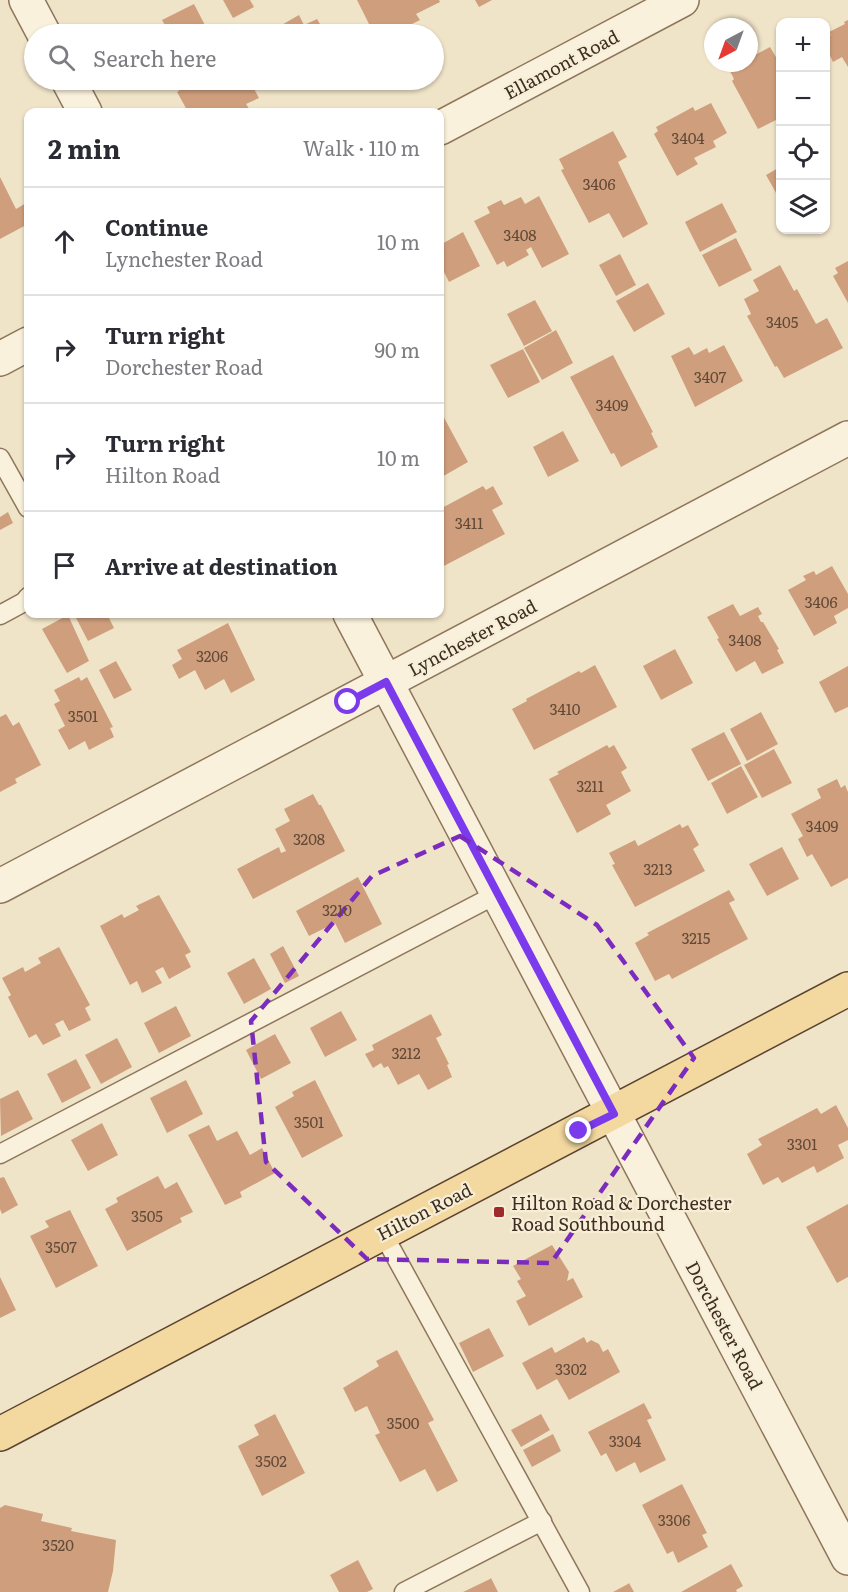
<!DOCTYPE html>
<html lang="en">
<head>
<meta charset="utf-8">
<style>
	:root { --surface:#fff; --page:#f7f7f7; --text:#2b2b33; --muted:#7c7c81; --line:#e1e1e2 }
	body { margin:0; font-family:Literata,serif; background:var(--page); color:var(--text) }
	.controls { position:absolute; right:18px; top:18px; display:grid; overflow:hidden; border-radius:12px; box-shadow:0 2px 4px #0004 }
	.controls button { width:54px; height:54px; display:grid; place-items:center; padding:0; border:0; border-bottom:2px solid var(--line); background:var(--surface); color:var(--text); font:30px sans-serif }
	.compass { position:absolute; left:704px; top:18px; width:54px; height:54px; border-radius:50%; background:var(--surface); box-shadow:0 2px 4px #0004; rotate:221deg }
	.stop { position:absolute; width:18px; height:18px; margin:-14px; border:4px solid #7c3aed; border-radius:50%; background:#fff }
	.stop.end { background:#7c3aed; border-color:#fff; box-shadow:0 2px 6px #0008 }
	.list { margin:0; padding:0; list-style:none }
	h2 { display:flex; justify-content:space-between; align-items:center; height:78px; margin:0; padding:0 24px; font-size:26px }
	h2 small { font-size:20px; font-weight:400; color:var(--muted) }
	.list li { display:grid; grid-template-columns:39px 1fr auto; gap:18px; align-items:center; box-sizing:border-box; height:108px; padding:0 24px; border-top:2px solid var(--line) }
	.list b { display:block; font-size:22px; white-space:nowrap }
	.list p { margin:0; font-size:20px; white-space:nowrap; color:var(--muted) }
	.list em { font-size:20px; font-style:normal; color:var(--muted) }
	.icon { flex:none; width:33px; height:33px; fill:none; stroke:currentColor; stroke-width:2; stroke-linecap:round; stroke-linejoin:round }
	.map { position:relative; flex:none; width:848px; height:1592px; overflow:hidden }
	.search { position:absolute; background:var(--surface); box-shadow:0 2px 4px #0004; left:24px; top:24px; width:420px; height:66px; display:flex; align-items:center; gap:15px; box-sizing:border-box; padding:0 21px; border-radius:33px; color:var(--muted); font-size:22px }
	.panel { position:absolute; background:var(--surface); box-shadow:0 2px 4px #0004; left:24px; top:108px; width:420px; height:510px; border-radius:12px }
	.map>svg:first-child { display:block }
	.building { fill:#cf9f7d }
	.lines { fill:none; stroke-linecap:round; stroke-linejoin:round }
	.service-casing { stroke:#8d765c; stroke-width:21 }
	.minor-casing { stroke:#8d765c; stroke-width:36 }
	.primary-casing { stroke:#5b4430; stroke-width:36 }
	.service { stroke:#faf1dc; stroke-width:18 }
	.minor { stroke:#faf1dc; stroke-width:33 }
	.primary { stroke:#f3d9a0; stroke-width:33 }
	.route { stroke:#7c3aed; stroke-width:8 }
	.marked { fill:none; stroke:#7b2cbf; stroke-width:4.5; stroke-dasharray:12 8; stroke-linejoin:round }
	.poi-dot { fill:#9e2a2b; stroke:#f7eed8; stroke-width:2 }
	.labels { text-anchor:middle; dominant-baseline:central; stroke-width:4.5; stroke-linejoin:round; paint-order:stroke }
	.number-label { font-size:15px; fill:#624a37 }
	.street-label { font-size:18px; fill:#3d2e20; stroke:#f7eed8 }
	.poi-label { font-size:18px; fill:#3d2e20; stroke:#f7eed8; text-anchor:start }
</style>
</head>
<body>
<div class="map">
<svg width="848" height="1592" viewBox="0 0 848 1592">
	<rect width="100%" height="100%" fill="#f0e4c8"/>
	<g class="building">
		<path d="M223,0H250L254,7L233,18Z"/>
		<path d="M357,0H439L440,2L416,14L420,20L392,34H379L378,32L374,34Z"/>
		<path d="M475,0H492L479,7Z"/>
		<path d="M194,4L208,31L201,34H170L162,20Z"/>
		<path d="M299,15L304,25L317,19L326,34H273L271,31Z"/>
		<path d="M848,20V67L842,57L833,62L826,47V38L831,35L829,32L845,24L844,22Z"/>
		<path d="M770,47L780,64V118L758,129L732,81L734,79L729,69L740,63H749V58Z"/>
		<path d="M181,80H249L259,98L246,104L250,110L245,112H182L187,110L177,92L179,91L174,83Z"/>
		<path d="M281,80H315L300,88L298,84L287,90Z"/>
		<path d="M711,103L727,133L713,141L716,147L694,158L698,164L677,176L654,134L658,131L656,127L693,107L695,111Z"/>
		<path d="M613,131L627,157L618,162L648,224L623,238L609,213L589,223L561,170L564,169L559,159Z"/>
		<path d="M780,167V200L766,175Z"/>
		<path d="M0,177L16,209L28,202V224L0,239Z"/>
		<path d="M539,196L569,254L542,268L531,247L526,250L529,255L507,267L504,261L497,265L474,221L490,213L487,207L501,200L504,205L521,197L525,204Z"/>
		<path d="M722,203L737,232L700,252L685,222Z"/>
		<path d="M463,232L480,266L449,282L440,264V245Z"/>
		<path d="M736,238L752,270L719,287L702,255Z"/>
		<path d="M620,254L636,285L616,296L599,265Z"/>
		<path d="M848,261V303L833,276L838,273L835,268Z"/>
		<path d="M780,265L794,291L797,289L816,324L827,318L843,348L784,378L777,366L775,367L747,316L751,314L744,299L759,291L753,280Z"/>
		<path d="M648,283L665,314L634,332L616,301Z"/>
		<path d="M535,300L552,331L524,346L507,314Z"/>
		<path d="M556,330L573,363L542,380L524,348Z"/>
		<path d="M724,345L743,381L695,407L671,356L689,347L694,355L707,348L709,353Z"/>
		<path d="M523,349L540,382L508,398L490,365Z"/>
		<path d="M613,355L653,432L651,433L658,447L621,467L614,453L611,454L570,377Z"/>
		<path d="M441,412L468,462L440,478V413Z"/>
		<path d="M563,431L579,461L548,477L533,447Z"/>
		<path d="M483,486L486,490L493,486L503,504L492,510L505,534L440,568V509Z"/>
		<path d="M8,512L13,523L0,530V517Z"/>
		<path d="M832,566L848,594V608L834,616L837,623L814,636L788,590L806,580L803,576L814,571L816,575Z"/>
		<path d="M733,604L740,616L758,607L762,614L758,616L761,622H763L779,649L777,650L784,663L762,674L755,661L736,672L717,639L719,638L707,617Z"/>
		<path d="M74,614H107L114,628L88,641Z"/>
		<path d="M68,615L89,661L67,673L42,629Z"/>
		<path d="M228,623L255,680L231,693L224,679L205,690L195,670L179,679L172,665L182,659L177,650Z"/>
		<path d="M675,649L693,683L661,700L643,666Z"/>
		<path d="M116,661L132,690L114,699L99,670Z"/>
		<path d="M595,665L617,707L534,750L512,709L527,701L526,699L579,671L581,673Z"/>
		<path d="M848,666V707L835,713L819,682Z"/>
		<path d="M79,677L81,681L87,677L113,727L110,728L114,737L89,750L85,741L69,750L58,730L65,726L54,704L60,701L54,690Z"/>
		<path d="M761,712L778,744L747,761L730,729Z"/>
		<path d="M6,714L13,726L19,722L41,765L15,779L17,783L0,792V717Z"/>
		<path d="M724,732L741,764L708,781L691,749Z"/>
		<path d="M607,745L609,748L614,745L627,768L621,772L631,791L606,805L611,814L577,833L549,779L559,774L557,772Z"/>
		<path d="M774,749L792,783L762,798L744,765Z"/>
		<path d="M741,766L758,797L727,814L711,783Z"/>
		<path d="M837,779L841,788L845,785L848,792V878L831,887L812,854L807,857L798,839L803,836L791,814L821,798L817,789Z"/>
		<path d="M313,794L319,805H321L345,851L253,899L237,869L279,847L281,853L286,851L275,829L290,821L284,809Z"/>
		<path d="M680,824L682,828L688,825L699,845L693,849L705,871L635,907L612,865L615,864L609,853L635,840L638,846Z"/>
		<path d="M782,847L799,879L767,896L749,864Z"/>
		<path d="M358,877L382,924L345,943L335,923L309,936L296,911Z"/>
		<path d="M729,890L735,900L729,903L748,939L672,979L669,974L655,981L635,943L649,935L647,933Z"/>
		<path d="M159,895L191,952L185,955L191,967L169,979L163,967L155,971L162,983L142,993L137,981L130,985L100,926L122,914L124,918L139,910L136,906Z"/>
		<path d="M283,946L299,976L285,983L270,954Z"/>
		<path d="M59,947L90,1005L85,1008L91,1020L69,1031L63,1020L55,1024L61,1036L43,1045L36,1034L29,1038L8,997L11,995L2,978L23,967L25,972L41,963L38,958Z"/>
		<path d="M254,958L271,989L244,1004L227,973Z"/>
		<path d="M176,1006L191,1036L159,1053L144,1023Z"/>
		<path d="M341,1011L357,1040L325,1057L310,1028Z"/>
		<path d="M431,1014L442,1035L436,1038L449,1064L447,1065L452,1077L428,1090L419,1074L398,1085L388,1066L384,1068L381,1063L373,1068L365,1054L374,1050L372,1045Z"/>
		<path d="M275,1034L291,1063L261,1079L246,1050Z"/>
		<path d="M117,1038L132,1067L101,1084L85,1055Z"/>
		<path d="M76,1059L91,1088L62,1103L47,1074Z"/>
		<path d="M186,1080L203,1114L167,1133L150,1098Z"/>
		<path d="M315,1080L343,1136L302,1158L275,1107L294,1096L292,1092Z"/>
		<path d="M18,1090L33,1119L1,1136L0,1099Z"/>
		<path d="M836,1105L848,1128V1140L838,1145L844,1158L817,1173L814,1166L782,1183L778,1177L763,1185L747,1154L762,1145L758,1139L817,1108L821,1114Z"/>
		<path d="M102,1123L118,1155L88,1171L71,1140Z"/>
		<path d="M209,1125L217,1141L237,1131L250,1155L262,1148L275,1173L240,1192L242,1197L225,1205L188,1135Z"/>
		<path d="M158,1176L165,1189L177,1182L193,1212L180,1218L182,1222L127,1251L105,1209L118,1202L116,1198Z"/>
		<path d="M4,1177L18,1205L2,1214L0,1209V1178Z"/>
		<path d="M848,1204V1277L837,1283L806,1227Z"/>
		<path d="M70,1210L98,1266L56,1288L30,1236L49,1227L45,1221Z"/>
		<path d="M552,1245L569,1272L567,1281L573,1278L583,1297L529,1326L516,1301L526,1296L517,1281L521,1279L513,1266Z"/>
		<path d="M0,1277L16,1310L0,1318Z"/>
		<path d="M489,1328L504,1356L473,1372L459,1343Z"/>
		<path d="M584,1337L587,1343L591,1340L599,1344L603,1352L608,1349L620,1372L569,1400L557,1379L537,1390L522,1363L552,1347L555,1353Z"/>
		<path d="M397,1350L434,1420L428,1423L458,1481L437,1492L425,1469L400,1482L375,1435L380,1433L367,1406L355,1412L343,1388L379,1366L376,1361Z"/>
		<path d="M644,1403L652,1418L647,1420L666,1460L640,1473L635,1462L616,1472L606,1453L601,1456L588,1432Z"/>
		<path d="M275,1414L305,1473L262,1496L238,1446L259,1435L254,1425Z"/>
		<path d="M541,1414L550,1430L521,1447L511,1430Z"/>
		<path d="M553,1434L561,1451L532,1467L523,1450Z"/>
		<path d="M682,1484L707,1533L702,1535L708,1547L678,1563L673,1551L667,1554L642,1505Z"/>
		<path d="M5,1505L43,1514L41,1521L72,1528L71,1531L116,1540L113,1571L108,1592H0V1508Z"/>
		<path d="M358,1560L373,1589L367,1592H339L330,1575Z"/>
		<path d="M731,1564L743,1586L736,1590L737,1592H681Z"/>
		<path d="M491,1578L498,1592H463L490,1579Z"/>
		<path d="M629,1583L634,1592H613L628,1584Z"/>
	</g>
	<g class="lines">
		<defs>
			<g id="service">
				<path d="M0,458L28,508"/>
				<path d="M0,615L24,602L28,597"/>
				<path d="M0,1154L497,894"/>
				<path d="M382,1232L580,1592"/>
				<path d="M404,1592L542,1521"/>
			</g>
			<g id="minor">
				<path d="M26,0L44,34"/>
				<path d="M68,80L85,112"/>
				<path d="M440,128L682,0"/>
				<path d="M0,359L28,344"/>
				<path d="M350,614L848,1558"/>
				<path d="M0,886L848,438"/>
			</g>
			<path id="primary" d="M0,1434C282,1285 566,1139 848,989"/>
		</defs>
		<use href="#service" class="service-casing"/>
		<use href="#minor" class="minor-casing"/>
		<use href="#primary" class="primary-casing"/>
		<use href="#service" class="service"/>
		<use href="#minor" class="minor"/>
		<use href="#primary" class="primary"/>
	</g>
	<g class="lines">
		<path class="route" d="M348,702L386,682L614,1114L579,1131"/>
	</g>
	<path class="marked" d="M460,836L597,925L694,1058L551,1263L367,1259L266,1162L251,1021L372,876Z"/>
	<rect class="poi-dot" x="493" y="1206" width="12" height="12" rx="3"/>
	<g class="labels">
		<g class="number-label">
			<text x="688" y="137">3404</text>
			<text x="599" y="183">3406</text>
			<text x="520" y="234">3408</text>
			<text x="782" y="321">3405</text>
			<text x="710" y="376">3407</text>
			<text x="612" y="404">3409</text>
			<text x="469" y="522">3411</text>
			<text x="821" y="601">3406</text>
			<text x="745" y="639">3408</text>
			<text x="212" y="655">3206</text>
			<text x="565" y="708">3410</text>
			<text x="83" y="715">3501</text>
			<text x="590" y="785">3211</text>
			<text x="822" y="825">3409</text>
			<text x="309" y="838">3208</text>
			<text x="658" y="868">3213</text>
			<text x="337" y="909">3210</text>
			<text x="696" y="937">3215</text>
			<text x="406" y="1052">3212</text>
			<text x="309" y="1121">3501</text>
			<text x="802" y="1143">3301</text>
			<text x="147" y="1215">3505</text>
			<text x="61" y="1246">3507</text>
			<text x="571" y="1368">3302</text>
			<text x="403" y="1422">3500</text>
			<text x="625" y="1440">3304</text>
			<text x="271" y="1460">3502</text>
			<text x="674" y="1519">3306</text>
			<text x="58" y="1544">3520</text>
		</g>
		<g class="street-label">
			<text transform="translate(561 64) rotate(-28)">Ellamont Road</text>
			<text transform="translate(472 637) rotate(-28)">Lynchester Road</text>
			<text transform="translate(424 1211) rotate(-27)">Hilton Road</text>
			<text transform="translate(725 1325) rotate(62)">Dorchester Road</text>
		</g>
		<g class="poi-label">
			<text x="511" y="1202">Hilton Road &amp; Dorchester<tspan x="511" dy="21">Road Southbound</tspan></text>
		</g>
	</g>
</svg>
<div class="controls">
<button>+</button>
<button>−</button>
<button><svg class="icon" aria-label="locate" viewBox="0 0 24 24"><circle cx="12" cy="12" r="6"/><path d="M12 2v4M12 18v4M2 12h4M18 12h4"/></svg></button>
<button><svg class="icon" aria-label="layers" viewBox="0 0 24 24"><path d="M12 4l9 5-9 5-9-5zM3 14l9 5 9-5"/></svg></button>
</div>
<svg class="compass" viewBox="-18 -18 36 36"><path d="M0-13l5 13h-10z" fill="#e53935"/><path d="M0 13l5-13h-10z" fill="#7c7c81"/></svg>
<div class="stop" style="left:348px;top:702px"></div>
<div class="stop end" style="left:579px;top:1131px"></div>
<div class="search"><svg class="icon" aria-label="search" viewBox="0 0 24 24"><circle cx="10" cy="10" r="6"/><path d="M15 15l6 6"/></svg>Search here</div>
<section class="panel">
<h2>2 min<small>Walk · 110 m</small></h2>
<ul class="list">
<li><svg class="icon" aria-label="ahead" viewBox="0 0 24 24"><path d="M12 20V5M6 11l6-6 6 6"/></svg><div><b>Continue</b><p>Lynchester Road</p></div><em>10 m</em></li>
<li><svg class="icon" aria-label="right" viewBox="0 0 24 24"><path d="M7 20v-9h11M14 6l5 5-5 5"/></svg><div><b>Turn right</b><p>Dorchester Road</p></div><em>90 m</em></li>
<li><svg class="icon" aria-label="right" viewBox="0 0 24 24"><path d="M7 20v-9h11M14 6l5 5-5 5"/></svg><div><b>Turn right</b><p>Hilton Road</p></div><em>10 m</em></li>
<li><svg class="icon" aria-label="arrive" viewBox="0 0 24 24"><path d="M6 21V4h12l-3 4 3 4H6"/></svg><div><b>Arrive at destination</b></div></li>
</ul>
</section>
</div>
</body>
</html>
